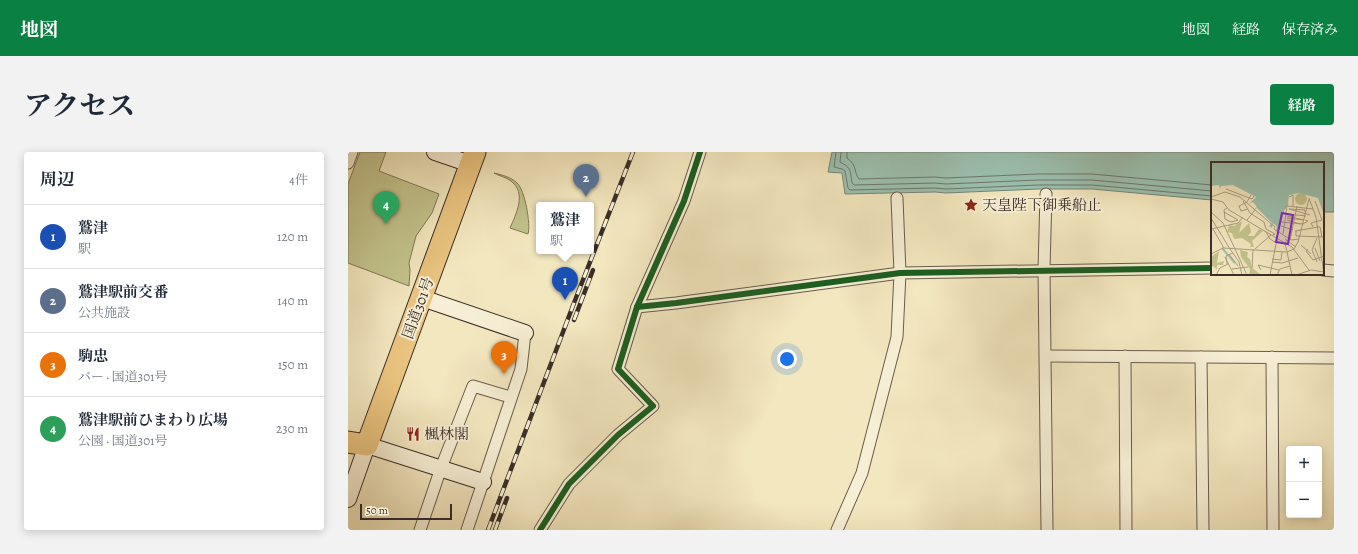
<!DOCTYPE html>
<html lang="ja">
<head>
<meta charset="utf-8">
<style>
	:root { --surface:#fff; --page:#f2f2f3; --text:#1f2937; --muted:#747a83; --line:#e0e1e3; --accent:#0b8043 }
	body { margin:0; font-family:Alegreya,"Noto Serif JP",serif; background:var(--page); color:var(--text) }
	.controls { position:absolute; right:12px; bottom:12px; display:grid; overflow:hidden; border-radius:4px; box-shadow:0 2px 10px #0003 }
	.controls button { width:36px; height:36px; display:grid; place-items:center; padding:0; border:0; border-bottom:1px solid var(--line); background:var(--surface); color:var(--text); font:20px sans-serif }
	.scale { position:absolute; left:12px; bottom:10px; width:92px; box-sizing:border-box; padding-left:4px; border:2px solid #3b2e29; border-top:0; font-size:11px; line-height:14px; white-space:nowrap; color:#3b2e29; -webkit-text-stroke:3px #f7efd5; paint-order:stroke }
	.you { position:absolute; left:439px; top:207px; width:14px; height:14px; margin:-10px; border:3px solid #fff; border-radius:50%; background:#1a73e8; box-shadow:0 0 0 6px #1a73e833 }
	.badge { display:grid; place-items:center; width:26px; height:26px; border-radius:50%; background:var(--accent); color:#fff; font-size:13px; font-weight:700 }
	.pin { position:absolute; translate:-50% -33px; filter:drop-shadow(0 1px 2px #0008) }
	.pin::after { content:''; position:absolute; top:21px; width:14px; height:12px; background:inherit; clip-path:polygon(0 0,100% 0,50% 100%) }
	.popup { position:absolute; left:188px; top:50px; width:58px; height:52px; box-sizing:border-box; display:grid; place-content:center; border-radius:4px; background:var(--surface); filter:drop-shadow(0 1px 3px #0005); font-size:13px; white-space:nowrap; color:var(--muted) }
	.popup b { font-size:15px; color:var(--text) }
	.popup::after { content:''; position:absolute; left:50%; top:100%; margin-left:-8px; border:8px solid transparent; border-top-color:var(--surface) }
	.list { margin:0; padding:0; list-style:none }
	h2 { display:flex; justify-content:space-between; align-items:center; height:52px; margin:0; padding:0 16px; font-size:17px }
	h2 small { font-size:13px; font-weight:400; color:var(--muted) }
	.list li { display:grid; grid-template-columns:26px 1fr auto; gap:12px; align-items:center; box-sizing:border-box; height:64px; padding:0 16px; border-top:1px solid var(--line) }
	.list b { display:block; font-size:15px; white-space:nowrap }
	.list p { margin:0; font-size:13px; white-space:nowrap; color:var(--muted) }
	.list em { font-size:13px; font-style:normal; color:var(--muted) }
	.map { position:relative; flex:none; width:986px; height:378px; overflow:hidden; border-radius:4px }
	header { display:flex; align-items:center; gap:24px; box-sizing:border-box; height:56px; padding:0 20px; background:var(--accent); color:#fff }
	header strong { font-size:19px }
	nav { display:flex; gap:22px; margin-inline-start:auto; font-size:14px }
	.intro { display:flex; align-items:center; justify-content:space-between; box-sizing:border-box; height:96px; padding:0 24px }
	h1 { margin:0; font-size:28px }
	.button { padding:10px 18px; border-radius:4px; background:var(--accent); color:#fff; font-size:14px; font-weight:700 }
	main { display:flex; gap:24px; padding:0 24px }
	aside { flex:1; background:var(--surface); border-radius:4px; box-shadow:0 2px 10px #0003 }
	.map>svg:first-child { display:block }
	.green { fill:#c3c38c; stroke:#7f785a }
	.water { fill:#9cc0af; stroke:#758679 }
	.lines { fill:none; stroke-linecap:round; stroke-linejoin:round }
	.shore { stroke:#6c776c; stroke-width:1 }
	.street-casing { stroke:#695c4e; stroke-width:13 }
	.secondary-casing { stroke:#3b2e29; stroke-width:18 }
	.highway-casing { stroke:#3b2e29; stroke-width:23 }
	.street { stroke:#f7efd5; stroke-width:11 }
	.secondary { stroke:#f7efd5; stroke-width:16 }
	.highway { stroke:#eac480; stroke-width:21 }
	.rail-casing { stroke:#3b2e29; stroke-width:4.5 }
	.rail { stroke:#f7efd5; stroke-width:3; stroke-dasharray:9; stroke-linecap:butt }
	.cycleway-casing { stroke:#f7efd5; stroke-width:8 }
	.cycleway { stroke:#1b5e20; stroke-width:6 }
	.labels { text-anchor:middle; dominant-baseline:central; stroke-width:4; stroke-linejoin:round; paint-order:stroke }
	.poi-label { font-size:15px; fill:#3b2e29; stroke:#f7efd5; text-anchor:start }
	.street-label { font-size:15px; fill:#3b2e29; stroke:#f7efd5 }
	.inset-river { fill:none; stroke:#9cc0af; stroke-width:2 }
	.inset-road { fill:none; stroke:#a99d83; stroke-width:1 }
	.view { fill:#7b2cbf; fill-opacity:0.15; stroke:#7b2cbf; stroke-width:2 }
	.inset-edge { fill:none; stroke:#3b2e29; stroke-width:2 }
</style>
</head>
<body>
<header>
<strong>地図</strong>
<nav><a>地図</a><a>経路</a><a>保存済み</a></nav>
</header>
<div class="intro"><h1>アクセス</h1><a class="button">経路</a></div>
<main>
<aside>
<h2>周辺<small>4件</small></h2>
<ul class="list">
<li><span class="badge" style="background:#1a4fb4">1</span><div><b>鷲津</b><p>駅</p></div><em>120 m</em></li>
<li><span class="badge" style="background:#5c6f8a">2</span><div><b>鷲津駅前交番</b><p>公共施設</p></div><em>140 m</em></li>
<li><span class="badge" style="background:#e8710a">3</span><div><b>駒忠</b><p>バー · 国道301号</p></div><em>150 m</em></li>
<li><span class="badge" style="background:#2e9e5b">4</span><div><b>鷲津駅前ひまわり広場</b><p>公園 · 国道301号</p></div><em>230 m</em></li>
</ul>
</aside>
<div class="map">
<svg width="986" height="378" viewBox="0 0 986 378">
	<rect width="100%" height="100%" fill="#f3e7bf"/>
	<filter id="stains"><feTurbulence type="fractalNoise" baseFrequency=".005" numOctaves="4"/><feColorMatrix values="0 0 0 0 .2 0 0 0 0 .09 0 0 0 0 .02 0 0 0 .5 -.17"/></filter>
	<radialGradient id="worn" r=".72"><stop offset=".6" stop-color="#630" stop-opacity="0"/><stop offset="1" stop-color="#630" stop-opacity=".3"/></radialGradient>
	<g class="green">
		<path d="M12,0H38L31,19L91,42L84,61L68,84L61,111L62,118L61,134L0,111V32Z"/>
		<path d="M146,21C154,23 163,25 169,31C177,38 183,73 180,82L162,76C168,62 179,41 163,29C158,25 151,24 146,21Z"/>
	</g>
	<path class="water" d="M484,0H986V60H975V11H864V48L744,37H691L598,41L587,40L497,42L494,21L480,20Z"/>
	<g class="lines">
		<g class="shore">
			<path d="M488,0L486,15L494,17L497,19L500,36L502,38L587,36L598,37L690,33H744L864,44"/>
			<path d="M493,0L492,10C504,16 502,19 504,31L506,33L587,31L598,32L690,28H744L864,39"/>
			<path d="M499,0V6C510,14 505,19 511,27L587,25L598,26L690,22H744L864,33"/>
		</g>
		<defs>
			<g id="street">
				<path d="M0,11L4,0"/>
				<path d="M698,42L696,118L699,378"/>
				<path d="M975,118L986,119"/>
				<path d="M289,155L328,151L552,121L864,116"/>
				<path d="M698,204L986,206"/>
				<path d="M777,204L778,378"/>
				<path d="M853,205L855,378"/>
				<path d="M924,205L925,378"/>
				<path d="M72,378L93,316L125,234L162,245"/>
				<path d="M119,378L173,217L177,181"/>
				<path d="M192,378L221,332L270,283L305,254L270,217L289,155L336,49L352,0"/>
				<path d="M489,378L514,321L549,185L552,121L549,46"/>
			</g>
			<g id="secondary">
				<path d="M87,0L122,12"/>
				<path d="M74,146L177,181"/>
				<path d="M0,347L19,293L135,330"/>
			</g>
			<path id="highway" d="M0,290L19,293L127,0"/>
		</defs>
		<use href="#street" class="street-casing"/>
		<use href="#secondary" class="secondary-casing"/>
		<use href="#highway" class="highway-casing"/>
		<use href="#street" class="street"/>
		<use href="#secondary" class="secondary"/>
		<use href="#highway" class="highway"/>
		<defs>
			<g id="rail">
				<path d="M226,168L245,118"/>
				<path d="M140,378L226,151L285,0"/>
				<path d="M147,378L159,346"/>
			</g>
		</defs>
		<use href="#rail" class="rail-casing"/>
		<use href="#rail" class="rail"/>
		<defs>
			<g id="cycleway">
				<path d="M289,155L328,151L552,121L864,116"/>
				<path d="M192,378L221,332L270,283L305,254L270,217L289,155L336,49L352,0"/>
			</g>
		</defs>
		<use href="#cycleway" class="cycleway-casing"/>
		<use href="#cycleway" class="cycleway"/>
	</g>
	<defs>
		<symbol id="sight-bare" viewBox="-9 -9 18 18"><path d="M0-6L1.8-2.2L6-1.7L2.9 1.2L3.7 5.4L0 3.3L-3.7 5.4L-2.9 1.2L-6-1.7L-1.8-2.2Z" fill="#8f2418" stroke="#f7efd5" stroke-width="2.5" paint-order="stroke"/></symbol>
		<symbol id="restaurant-bare" viewBox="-9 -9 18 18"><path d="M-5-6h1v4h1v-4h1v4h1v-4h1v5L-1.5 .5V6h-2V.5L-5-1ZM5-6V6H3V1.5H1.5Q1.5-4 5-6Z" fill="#8f2418" stroke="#f7efd5" stroke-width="2.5" paint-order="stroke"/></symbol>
	</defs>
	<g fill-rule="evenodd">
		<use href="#sight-bare" x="613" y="43" width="20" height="20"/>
		<use href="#restaurant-bare" x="55" y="272" width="20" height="20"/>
	</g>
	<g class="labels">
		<g class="poi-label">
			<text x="634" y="53">天皇陛下御乗船止</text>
			<text x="76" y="282">楓林閣</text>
		</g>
		<g class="street-label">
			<text transform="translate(70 156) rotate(-70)">国道301号</text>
		</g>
	</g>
	<g transform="translate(863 10)">
		<rect width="113" height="113" fill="#f3e7bf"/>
		<path d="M84 37a6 6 0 1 1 12 0a6 6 0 1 1-12 0ZM31,59L28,71L38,61L40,70L37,74H43L48,67L52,69L41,79L43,85H39L40,82L31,76L23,77L21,71L16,70L18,63L23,64ZM29,88L37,90L36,95L39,97L41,106L49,112L38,113L39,107L30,95ZM8,89L6,101L13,99L12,103H6V107L1,104L0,95Z" fill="#c3c38c"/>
		<path d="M0,0H113V53L107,36L88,31L78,33L77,43L73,49L69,66L64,71L66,65L62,61L61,66L58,64L61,61L46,46L41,49L46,45L42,40L38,42L45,35L22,23L10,24L9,27L8,23L0,24Z" fill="#9cc0af"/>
		<path class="inset-river" d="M11,86L24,101"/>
		<path class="inset-road" d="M15,27L41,37L43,34M0,35L14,30L29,35L64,65L63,67L80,78L88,77M78,35L82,33V44M98,36L105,55L113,113M0,37L12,40L18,48L74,81L81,113M32,39L39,51L53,60L55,67L64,72L62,73H63L64,72M16,46L13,48L14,57L20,60L27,58M37,47L30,49L28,44L36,40L40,33M78,47L99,53M78,47L94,48V50M0,50L12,61L36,113M13,50L27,58M77,52L95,54M76,54L93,58M0,56L19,87M76,56L93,58M36,58L44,48M76,58L89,62M70,60L92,62L97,59L94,58M70,64L82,68M102,65L100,61L111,58L104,39M107,65H109L111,75M0,67L27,61L32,55M2,67L13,86M84,69L107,65M85,69V74L113,75M55,70L59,77L64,80M72,72L76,44L102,47M74,77L85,85M76,78L74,81L81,85L98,108M79,78L86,44M90,83L100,92M104,86L109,99M19,87L28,100L31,113M44,87L60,73M97,87L95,89L102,98L113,94M76,90L83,87L87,80L98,37M0,92L12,86L75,90M18,92L27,104M14,95L23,113M61,97L70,98L71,90M61,100L71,101L87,96M106,100L101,88L106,76M16,102L15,94L22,91M41,106L42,87M21,107L37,105M50,108L47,103L68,108M5,113L9,106L17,102M59,113L66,77M66,113L69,107L79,104M85,113L100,108L113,110"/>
		<path class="view" d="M71,51L82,53L77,82L65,80Z"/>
		<rect width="113" height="113" class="inset-edge"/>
	</g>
	<rect width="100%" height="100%" filter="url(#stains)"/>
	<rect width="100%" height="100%" fill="url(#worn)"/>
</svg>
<div class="controls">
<button>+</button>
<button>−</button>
</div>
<div class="scale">50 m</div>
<div class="you"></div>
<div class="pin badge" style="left:217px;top:148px;background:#1a4fb4">1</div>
<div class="popup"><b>鷲津</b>駅</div>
<div class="pin badge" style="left:238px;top:45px;background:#5c6f8a">2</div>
<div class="pin badge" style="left:156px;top:222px;background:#e8710a">3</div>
<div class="pin badge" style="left:38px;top:72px;background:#2e9e5b">4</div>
</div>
</main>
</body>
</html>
